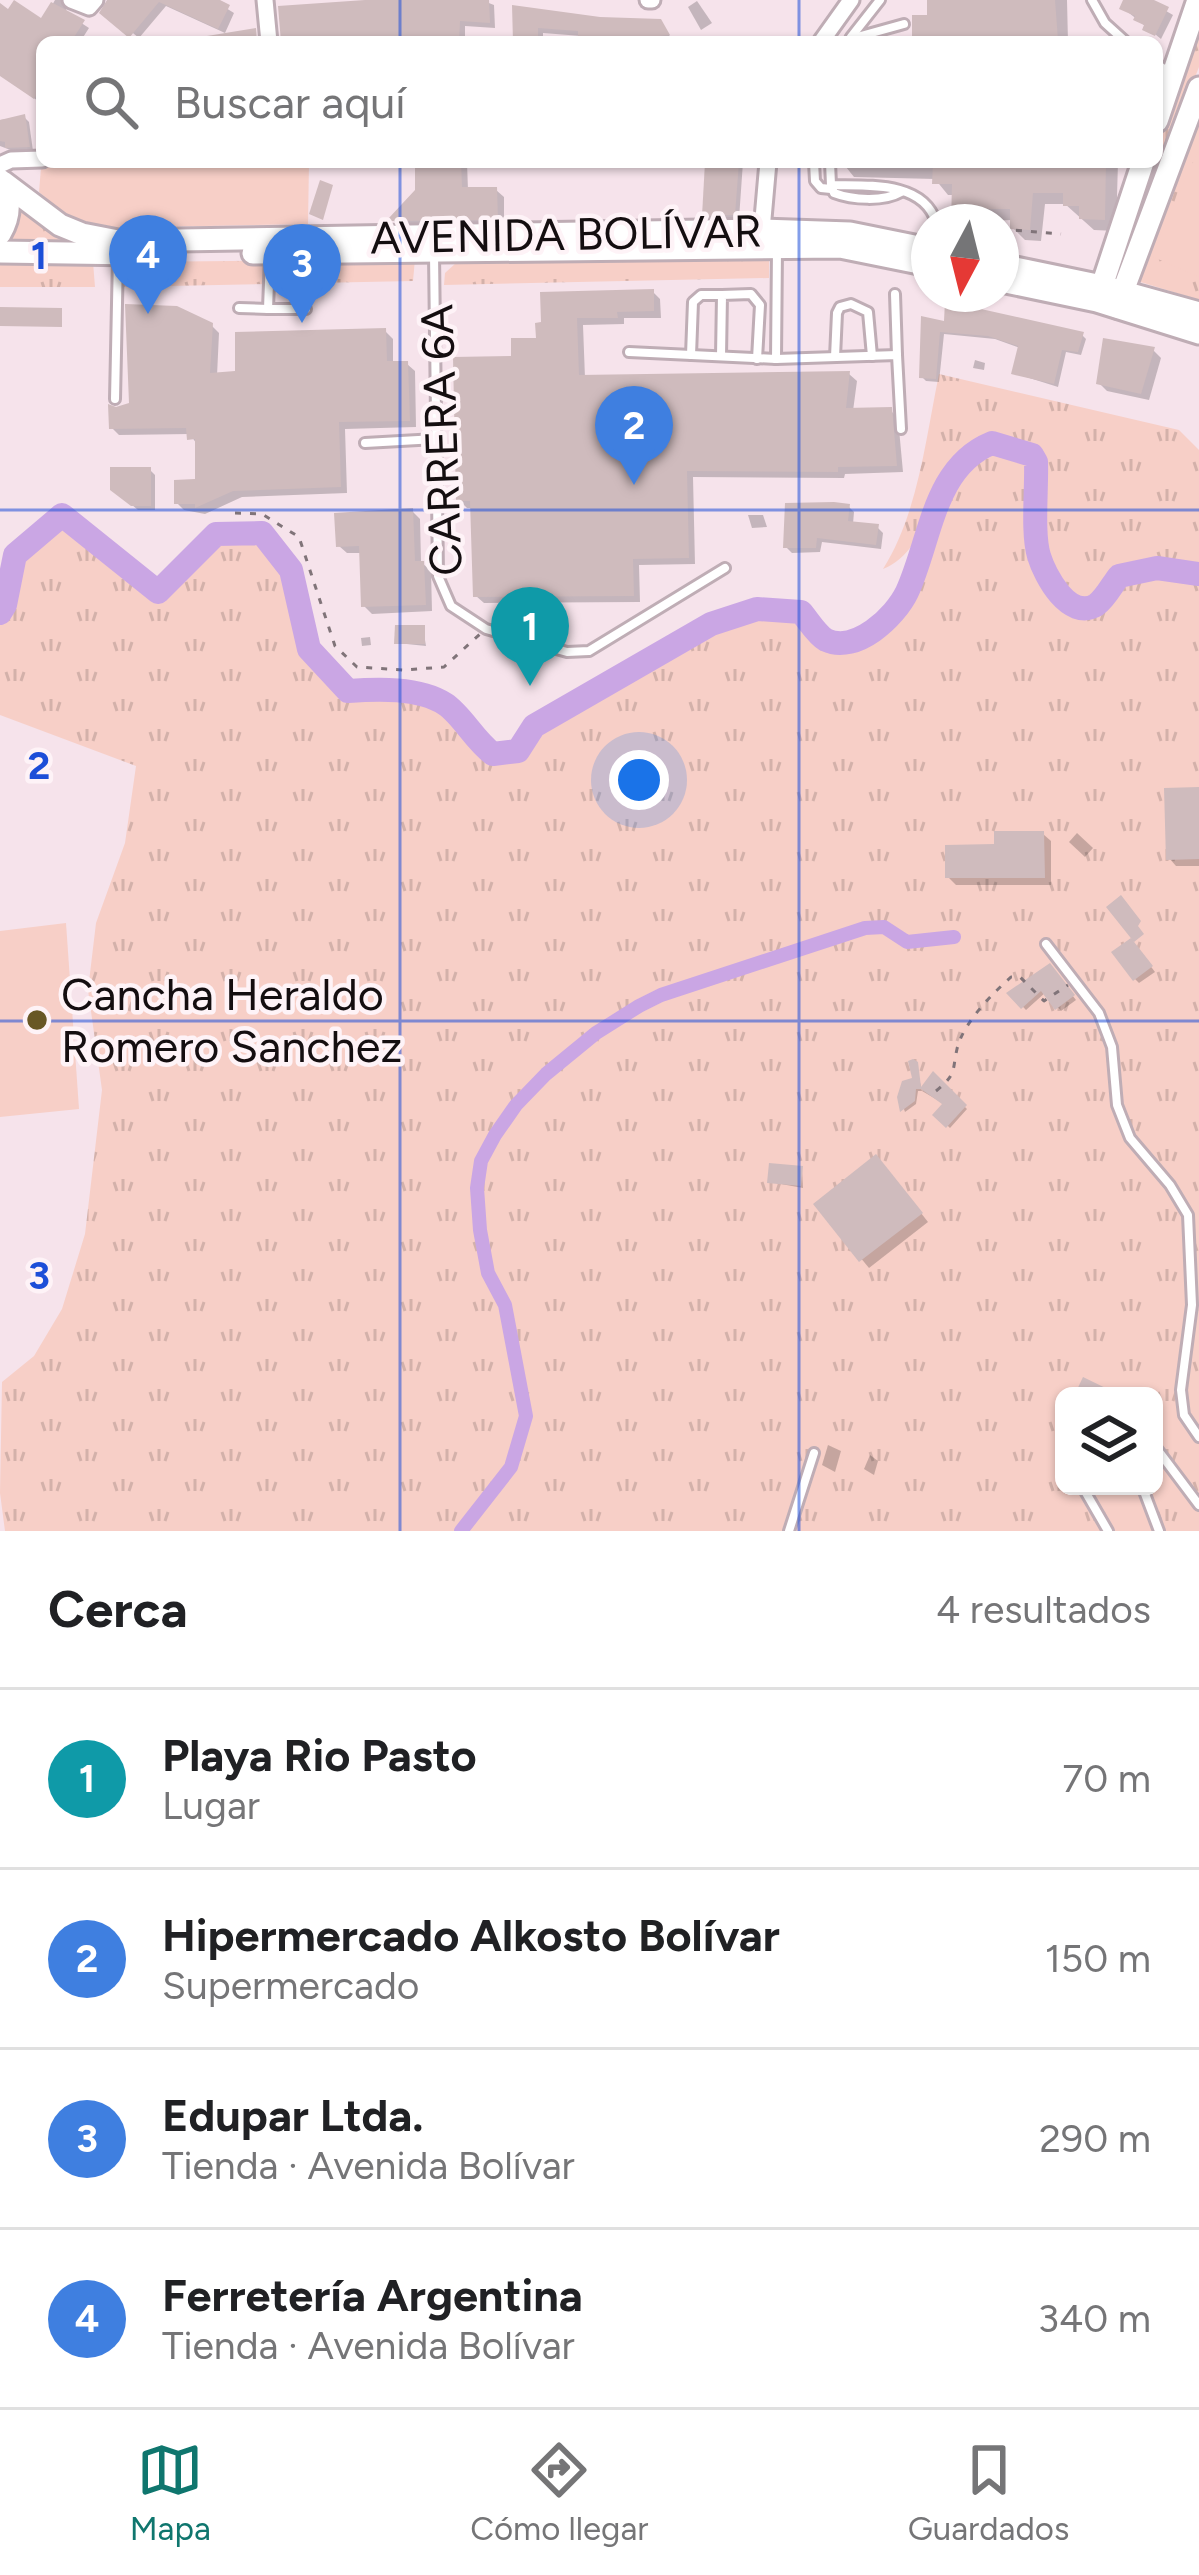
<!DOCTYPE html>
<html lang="es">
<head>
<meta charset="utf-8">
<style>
	:root { --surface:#fff; --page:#f6f6f6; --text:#202124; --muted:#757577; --line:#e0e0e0; --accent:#0f766e }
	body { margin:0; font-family:Figtree,sans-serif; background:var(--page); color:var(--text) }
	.controls { position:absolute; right:36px; bottom:36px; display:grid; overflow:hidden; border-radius:18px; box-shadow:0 3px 9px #0004 }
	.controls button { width:108px; height:108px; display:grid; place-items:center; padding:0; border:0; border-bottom:3px solid var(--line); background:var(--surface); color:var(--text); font:60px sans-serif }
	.compass { position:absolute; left:911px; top:204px; width:108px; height:108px; border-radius:50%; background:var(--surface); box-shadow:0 3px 9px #0004; rotate:187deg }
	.you { position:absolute; left:639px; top:780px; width:42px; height:42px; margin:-30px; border:9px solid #fff; border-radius:50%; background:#1a73e8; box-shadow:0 0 0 18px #1a73e833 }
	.badge { display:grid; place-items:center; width:78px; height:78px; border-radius:50%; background:var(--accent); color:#fff; font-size:39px; font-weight:700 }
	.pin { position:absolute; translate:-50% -99px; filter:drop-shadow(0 3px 6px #0008) }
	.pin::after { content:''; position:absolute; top:63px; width:42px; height:36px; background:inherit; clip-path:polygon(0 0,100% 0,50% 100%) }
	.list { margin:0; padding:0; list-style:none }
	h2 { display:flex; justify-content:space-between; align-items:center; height:156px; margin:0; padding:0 48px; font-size:51px }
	h2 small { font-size:39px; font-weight:400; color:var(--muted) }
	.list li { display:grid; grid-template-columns:78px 1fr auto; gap:36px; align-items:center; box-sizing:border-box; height:180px; padding:0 48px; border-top:3px solid var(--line) }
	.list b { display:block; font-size:45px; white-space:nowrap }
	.list p { margin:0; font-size:39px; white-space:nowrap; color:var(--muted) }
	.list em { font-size:39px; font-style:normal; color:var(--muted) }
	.icon { flex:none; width:66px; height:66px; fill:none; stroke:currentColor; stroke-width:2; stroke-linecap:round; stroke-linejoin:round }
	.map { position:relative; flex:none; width:1199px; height:1531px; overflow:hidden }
	.search { position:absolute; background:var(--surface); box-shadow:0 3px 9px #0004; left:36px; right:36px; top:36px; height:132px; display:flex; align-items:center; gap:30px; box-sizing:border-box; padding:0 42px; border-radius:18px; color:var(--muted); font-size:45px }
	.sheet { height:876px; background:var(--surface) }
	nav { display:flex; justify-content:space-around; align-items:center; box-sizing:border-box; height:168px; border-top:3px solid var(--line); background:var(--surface); font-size:33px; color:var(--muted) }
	nav a { display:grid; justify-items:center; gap:6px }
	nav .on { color:var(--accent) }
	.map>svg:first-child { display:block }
	.grass { fill:url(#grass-tufts); fill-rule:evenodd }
	.pitch { fill:#f7cfc7 }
	.shadow { fill:#0003 }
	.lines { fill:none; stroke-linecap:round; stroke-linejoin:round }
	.canal { stroke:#caa6e4; stroke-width:14 }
	.river { stroke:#caa6e4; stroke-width:24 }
	.building { fill:#cfbbbd }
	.service-casing { stroke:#bfadb5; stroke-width:14 }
	.minor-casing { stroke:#bfadb5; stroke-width:21 }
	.secondary-casing { stroke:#bfadb5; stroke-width:27 }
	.path { stroke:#807479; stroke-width:3; stroke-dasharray:6 9; stroke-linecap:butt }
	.service { stroke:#fff; stroke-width:8 }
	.minor { stroke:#fff; stroke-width:15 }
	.secondary { stroke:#fff; stroke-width:21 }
	.grid { fill:none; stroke:#1d4ed8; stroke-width:3; stroke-opacity:0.55 }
	.poi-dot { fill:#685725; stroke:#fef3f7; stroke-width:4.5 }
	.labels { text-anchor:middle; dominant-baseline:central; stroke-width:9; stroke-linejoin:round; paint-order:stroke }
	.street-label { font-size:45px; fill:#140e10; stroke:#fef3f7 }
	.poi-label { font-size:45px; fill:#140e10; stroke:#fef3f7; text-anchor:start }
	.grid-label { font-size:39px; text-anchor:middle; font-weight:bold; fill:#1d4ed8; stroke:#fef3f7; stroke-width:9; stroke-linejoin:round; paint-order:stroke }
</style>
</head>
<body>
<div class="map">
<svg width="1199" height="1531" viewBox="0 0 1199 1531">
	<defs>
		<pattern id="grass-tufts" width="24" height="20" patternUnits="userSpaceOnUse" patternTransform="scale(3)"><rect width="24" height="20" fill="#f7cfc7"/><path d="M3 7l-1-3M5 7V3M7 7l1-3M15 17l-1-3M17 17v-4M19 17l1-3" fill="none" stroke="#d3b1aa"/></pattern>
	</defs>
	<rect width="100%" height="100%" fill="#f6e3eb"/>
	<g class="grass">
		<path d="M1199,19V67L1118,275L1149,162H1157V137L1193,23Z"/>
		<path d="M1199,123V300L1134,280Z"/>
		<path d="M16,204L86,243L0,242Z"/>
		<path d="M473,258L769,259V278L444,285L445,273L457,262Z"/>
		<path d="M415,259L413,281L119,287L120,267L130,262Z"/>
		<path d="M93,262L95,287H0V264Z"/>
		<path d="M939,374L1179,430L1199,450V569L1147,566L1115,573L1100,599L1085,606C1016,575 1056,505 1034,453L991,440C976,447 962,454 952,468C929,501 923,553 883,569C918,514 926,437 939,374Z"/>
		<path d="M996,448L1033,459C1036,520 1026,569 1072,615L1099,609L1119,579L1158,570L1199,577V1531H5L0,1493L2,1382L34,1356L62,1309L85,1234L102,1090L88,990L96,923L125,843L136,766L0,715V613L5,605L15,555L62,515L158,592L216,534L262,533L293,577L309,649L348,691C376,688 420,687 445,704C462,715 474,740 493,754L518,750L534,726L711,624L757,609L798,616L817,642C941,665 907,524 970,461C976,455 988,452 996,448ZM1064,1396H1154V1486H1064Z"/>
	</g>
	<g class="pitch">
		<path d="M1199,149V277L1151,256Z"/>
		<path d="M114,162H309L308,224L100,228L62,212L39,192L41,168Z"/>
		<path d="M66,923L79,1109L0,1117V931Z"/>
	</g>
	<g class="shadow">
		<path d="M55,0H67L66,13L89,28L80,42H42L41,103L15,85L0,64V8L42,23Z"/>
		<path d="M110,0H213L234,13L225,33L166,6L139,38L112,16Z"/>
		<path d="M481,0L494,5L495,28L465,26V42H282Z"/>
		<path d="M930,0H1067L1068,42H915V18H930Z"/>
		<path d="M1129,0H1147L1173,15L1161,39L1123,8Z"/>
		<path d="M697,1L712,23L701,30L688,7Z"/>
		<path d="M515,8L600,20L660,22L674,42H581V36L543,33V42H516Z"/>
		<path d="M24,117L29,122L33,151H13L0,146V120Z"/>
		<path d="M418,162H467L468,190H496L504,197V226L401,228L392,219L418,191Z"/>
		<path d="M677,162H743L739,219L710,220L705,215L708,166Z"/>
		<path d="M842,162H1118L1116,231L1094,230L1065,204H1045L1041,241L1025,240L1013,228V220L954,222V195H948L935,179L854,177Z"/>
		<path d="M653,292L660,299L661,318H624V324L583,325L585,378L849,374L857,381L853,411L890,410L898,418L903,472L845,474L844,478L693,477L695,564L639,565L640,602L484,603L476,596L473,508H467L459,500L514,359L539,340L538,325Z"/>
		<path d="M924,320L1082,335L1086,339L1081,355L1066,352L1058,387L1014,373L1020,348L995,339L944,334L939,382L926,381L922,377Z"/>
		<path d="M211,325L219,333L217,376L238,374L385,331L393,339V364H407L415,371L416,427L345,429L347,493L242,497L205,514L184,510L177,503L198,482V446L190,434L119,435L112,428Z"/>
		<path d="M1153,350L1161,358L1149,400L1107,391L1099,383Z"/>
		<path d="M975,360L985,363L984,370L973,368Z"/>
		<path d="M150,470L155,475V510H138L119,494Z"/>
		<path d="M849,507L854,512L853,524L877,527L883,533L881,549L822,542L820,552L792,553L786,547Z"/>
		<path d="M412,511L420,519L421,562L431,571L432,611L372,614L364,606L362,553H347L339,546Z"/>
		<path d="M748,515H763L767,527L752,528Z"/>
		<path d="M423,628L426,646L397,643Z"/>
		<path d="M361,638L370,637L371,645L362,646Z"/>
		<path d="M1199,790V866H1176L1169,858Z"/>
		<path d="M1077,833L1093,848L1085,857L1069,842Z"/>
		<path d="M1043,834L1051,841V885H956L948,877Z"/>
		<path d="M1136,947L1155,972L1139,983L1135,979Z"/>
		<path d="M1050,967L1076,1000L1061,1011L1046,992L1026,1010L1010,993Z"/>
		<path d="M916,1065L922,1091H918L916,1104L905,1112L900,1098L916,1080Z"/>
		<path d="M933,1076L967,1109L950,1128L937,1115L946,1105L922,1091Z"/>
		<path d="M884,1166L928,1222L869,1268L817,1205Z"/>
		<path d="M802,1169L803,1188L770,1182Z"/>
		<path d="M828,1445L841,1451L835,1472L822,1465Z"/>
		<path d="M870,1455L878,1461L874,1475L864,1469Z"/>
	</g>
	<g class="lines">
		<path class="canal" d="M461,1531L511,1467L526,1416L505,1305L488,1273L480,1230L477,1188L481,1161L495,1135L516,1105L546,1074L596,1033L639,1006L661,995L865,928L884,927L907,942L954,937"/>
		<path class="river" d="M0,613L5,605L15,555L62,515L158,592L216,534L262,533L291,570L309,649L348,691C376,689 419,687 445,704C462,715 474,740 493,754L518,751L534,726L711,624L757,609L801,612C808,620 817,635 826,640C856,654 895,617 907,592C931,540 933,467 992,443L1032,455L1036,462C1037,488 1032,533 1039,556C1045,576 1069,621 1096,605C1105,599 1112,585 1119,576L1157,568L1199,574"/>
	</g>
	<g class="building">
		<path d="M14,0L41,18L51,2L85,20L71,42H42V86L34,99L0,76V3L8,9Z"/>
		<path d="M107,0H220L230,5L218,29L159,2L129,38L99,13Z"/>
		<path d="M365,0H489L490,23L460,21L459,42H281L278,6Z"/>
		<path d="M927,0H1055L1058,40L912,42V15H927Z"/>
		<path d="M1123,0H1154L1169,7L1155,36L1142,30L1144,25L1133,20L1135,16L1119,9Z"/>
		<path d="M512,5L600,17L661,19L670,35L639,38V42H578V31L538,28V42H513Z"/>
		<path d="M256,28L257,42H208L207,36Z"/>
		<path d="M25,114L30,147L5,148V142L0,141V120Z"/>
		<path d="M415,162H461L462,187H497L498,220L390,221L388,219L415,190Z"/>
		<path d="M705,162H739L735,215L702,216Z"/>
		<path d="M933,162H1106L1105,220L1079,219V206H1063V193H1033L1030,230L1010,229V209H973V222H951L952,184H932Z"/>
		<path d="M320,180L333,185L323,220L309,214Z"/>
		<path d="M654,289V311L617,312L618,318H577L579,375L850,371L846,408L892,407L897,466L838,467V472L687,471L689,558L633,559L634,596L473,597L470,501H456L453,357L511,356V338H536L535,323L541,322L540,292Z"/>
		<path d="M945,301L1084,332L1078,352L1062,350L1054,384L1011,374L1018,346L988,336L940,332L936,379L919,378L921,316L944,321Z"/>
		<path d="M125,304L177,306L213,323L210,373L235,371V332L386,328L387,361H408L410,421L339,422L341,487L233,491L195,508V504H174V480L195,479V439L187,440L186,428L109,429L108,404L116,407L129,403Z"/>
		<path d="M0,307L62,308V327L0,326Z"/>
		<path d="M1103,338L1155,347L1141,394L1096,384Z"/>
		<path d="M110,467H151V506H131L110,490Z"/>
		<path d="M834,502L850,504L848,521L879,524L876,545L817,538L816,548H783L785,503Z"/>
		<path d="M413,508L415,561H424L426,605L361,607L359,546L336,547L334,513Z"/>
		<path d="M395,625H425V644H394Z"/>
		<path d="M1199,787V859L1166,860L1164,788Z"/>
		<path d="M994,831H1044L1045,878H945V845L994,844Z"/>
		<path d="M1121,895L1141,921L1138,926L1144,934L1134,942L1106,907Z"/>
		<path d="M1131,938L1153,966L1133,981L1111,952Z"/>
		<path d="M1050,963L1075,995L1055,1010L1041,991L1021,1009L1006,993Z"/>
		<path d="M913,1059L918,1062L921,1087L933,1071L967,1105L946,1128L932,1115L942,1104L921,1089H916L915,1101L900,1112L897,1097L902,1081L912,1078L908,1061Z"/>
		<path d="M876,1154L923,1213L859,1262L813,1204Z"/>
		<path d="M769,1163L803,1166L801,1186L767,1183Z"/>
		<path d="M1083,1377L1122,1396H1074Z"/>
	</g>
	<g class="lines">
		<defs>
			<g id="service">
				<path d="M1092,0L1105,23L1126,42"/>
				<path d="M851,37L880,0"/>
				<path d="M850,39L904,24"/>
				<path d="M1157,64L1171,74"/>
				<path d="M814,162L815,181L821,188L831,189"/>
				<path d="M830,162L831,185C866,186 923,180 936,222"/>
				<path d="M831,185L834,193C852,200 884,202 901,192"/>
				<path d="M434,254L438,576L451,606L486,629L567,652L589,651L725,568"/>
				<path d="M270,255L268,309H306"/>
				<path d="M895,294L897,355"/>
				<path d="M239,308L268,309"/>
				<path d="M629,352L776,359L777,249"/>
				<path d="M691,355L693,302L701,295H722"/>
				<path d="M721,356L722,295L751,294L760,305L757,359"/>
				<path d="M835,357L837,313L840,307L851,304L868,312L872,356"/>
				<path d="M776,359L897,355L901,429"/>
				<path d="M115,399L118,256"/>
				<path d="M365,443L436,439"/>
				<path d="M1046,944L1099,1013L1112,1047L1117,1105L1130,1138L1170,1185L1188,1215L1192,1305L1181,1390L1184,1415L1199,1437"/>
				<path d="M1154,1445L1199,1505"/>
				<path d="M1082,1486L1108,1531"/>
				<path d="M1142,1486L1159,1531"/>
				<path d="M789,1531L814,1453"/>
			</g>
			<g id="minor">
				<path d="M71,0L89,7L95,0"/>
				<path d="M265,0L269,42"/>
				<path d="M648,0H652"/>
				<path d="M821,42L851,0"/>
				<path d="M0,165L11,160L42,159"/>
				<path d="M762,230L768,162"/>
			</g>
			<g id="secondary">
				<path d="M1157,121L1198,0"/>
				<path d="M3,182L60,225L82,234L118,241L762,230L850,233L929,249"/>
				<path d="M0,234C11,215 11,199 0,180"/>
				<path d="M0,252L137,254"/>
				<path d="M253,253L840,247L929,265"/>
				<path d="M1001,265L1102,286L1199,313"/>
				<path d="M1001,281L1097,301L1199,333"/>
				<path d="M1098,298L1143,162"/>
				<path d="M1117,307L1199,88"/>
			</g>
		</defs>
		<use href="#service" class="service-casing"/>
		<use href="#minor" class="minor-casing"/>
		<use href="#secondary" class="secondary-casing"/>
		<g class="path">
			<path d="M1001,229L1061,234"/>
			<path d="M235,513L262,514L299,537L335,646L357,667L404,670L444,667L480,634"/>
			<path d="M936,1091C957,1074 952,1071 957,1049C963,1023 992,994 1011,977H1020L1044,1001L1068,985"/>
		</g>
		<use href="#service" class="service"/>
		<use href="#minor" class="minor"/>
		<use href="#secondary" class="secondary"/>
	</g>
	<path class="grid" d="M400,0V42M799,0V42M400,162V1531M799,162V1531M0,510H1199M0,1021H1199"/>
	<circle class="poi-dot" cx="37" cy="1020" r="12"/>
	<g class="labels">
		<g class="street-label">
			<text transform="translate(566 234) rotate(-1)">AVENIDA BOLÍVAR</text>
			<text transform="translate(441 440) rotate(-92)">CARRERA 6A</text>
		</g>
		<g class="poi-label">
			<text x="61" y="994">Cancha Heraldo<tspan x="61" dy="52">Romero Sanchez</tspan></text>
		</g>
	</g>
	<g class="grid-label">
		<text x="39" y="269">1</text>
		<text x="39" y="779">2</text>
		<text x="39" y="1289">3</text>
	</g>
</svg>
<div class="controls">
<button><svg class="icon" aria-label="layers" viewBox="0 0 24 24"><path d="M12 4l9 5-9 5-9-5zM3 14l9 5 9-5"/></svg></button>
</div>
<svg class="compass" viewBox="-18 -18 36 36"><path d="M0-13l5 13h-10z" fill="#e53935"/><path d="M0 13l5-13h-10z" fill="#757577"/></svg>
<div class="you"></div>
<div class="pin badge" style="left:530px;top:686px;background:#0f9aa8">1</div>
<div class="pin badge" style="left:634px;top:485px;background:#3f7fe0">2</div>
<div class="pin badge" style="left:302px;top:323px;background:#3f7fe0">3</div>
<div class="pin badge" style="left:148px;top:314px;background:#3f7fe0">4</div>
<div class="search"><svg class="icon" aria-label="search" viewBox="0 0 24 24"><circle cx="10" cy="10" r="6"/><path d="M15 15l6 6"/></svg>Buscar aquí</div>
</div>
<section class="sheet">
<h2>Cerca<small>4 resultados</small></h2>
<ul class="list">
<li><span class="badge" style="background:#0f9aa8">1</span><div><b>Playa Rio Pasto</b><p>Lugar</p></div><em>70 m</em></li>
<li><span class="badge" style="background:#3f7fe0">2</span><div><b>Hipermercado Alkosto Bolívar</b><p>Supermercado</p></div><em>150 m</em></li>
<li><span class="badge" style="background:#3f7fe0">3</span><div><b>Edupar Ltda.</b><p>Tienda · Avenida Bolívar</p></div><em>290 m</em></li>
<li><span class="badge" style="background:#3f7fe0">4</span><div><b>Ferretería Argentina</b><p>Tienda · Avenida Bolívar</p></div><em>340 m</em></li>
</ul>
</section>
<nav>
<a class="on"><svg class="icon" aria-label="map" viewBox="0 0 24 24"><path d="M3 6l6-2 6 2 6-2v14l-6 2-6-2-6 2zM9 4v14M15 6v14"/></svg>Mapa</a>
<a><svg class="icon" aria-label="directions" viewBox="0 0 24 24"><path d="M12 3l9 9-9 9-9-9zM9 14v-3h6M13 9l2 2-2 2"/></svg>Cómo llegar</a>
<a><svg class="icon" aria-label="saved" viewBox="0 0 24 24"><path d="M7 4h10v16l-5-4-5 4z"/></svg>Guardados</a>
</nav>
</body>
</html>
